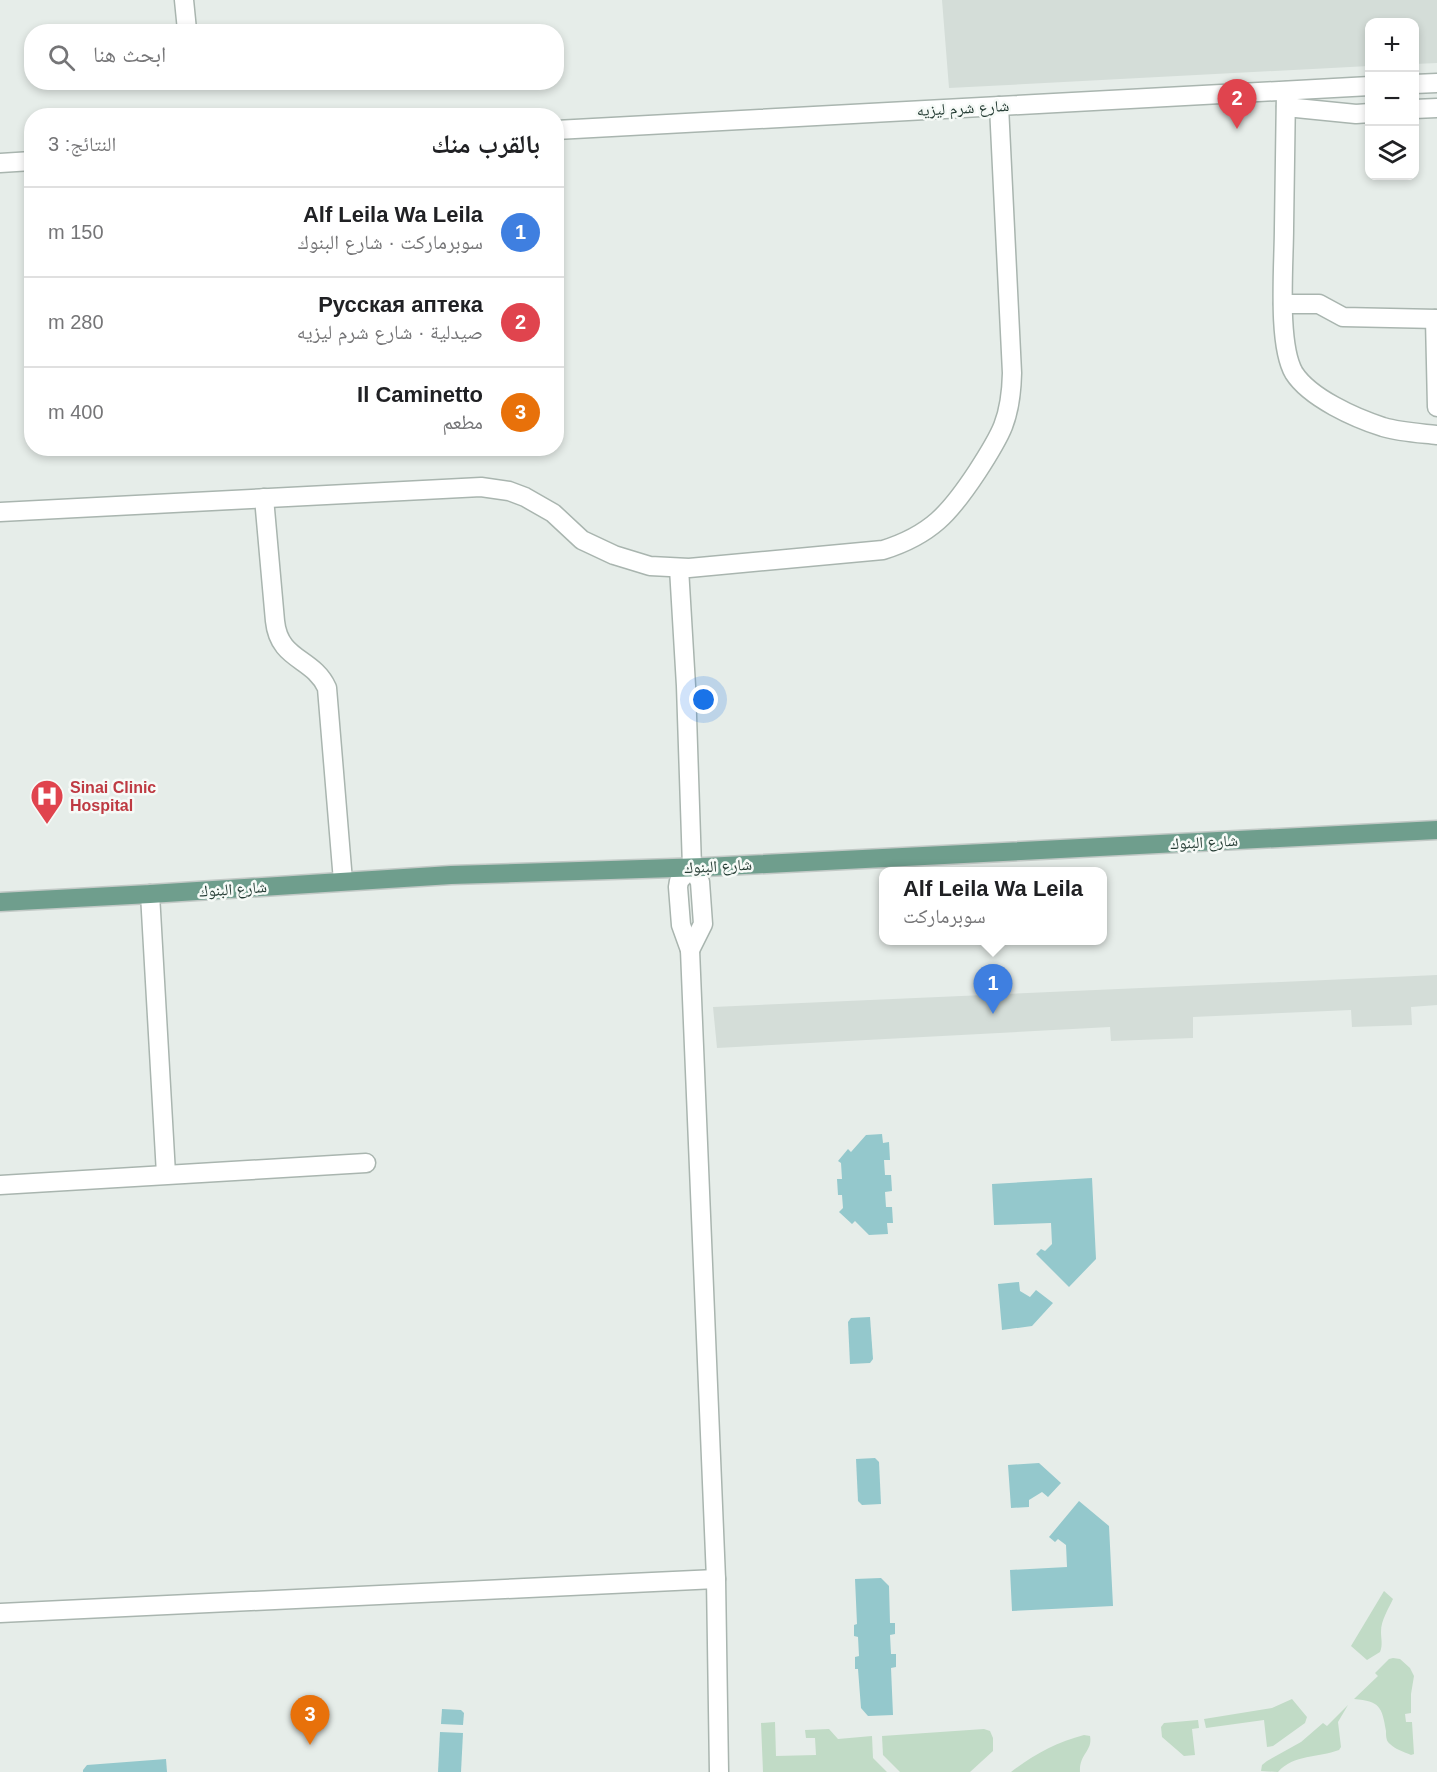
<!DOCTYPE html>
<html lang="ar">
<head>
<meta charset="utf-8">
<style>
	:root { --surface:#fff; --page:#f6f6f6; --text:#202124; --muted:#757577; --line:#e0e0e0; --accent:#db2777 }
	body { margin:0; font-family:Arial,"Noto Naskh Arabic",sans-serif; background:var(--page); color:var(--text); direction:rtl }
	.controls { position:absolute; right:18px; top:18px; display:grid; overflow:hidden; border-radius:12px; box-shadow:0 3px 9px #0003 }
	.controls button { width:54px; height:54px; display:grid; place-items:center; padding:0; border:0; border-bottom:2px solid var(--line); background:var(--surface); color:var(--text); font:30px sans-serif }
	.you { position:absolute; left:704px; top:700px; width:21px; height:21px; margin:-15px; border:4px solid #fff; border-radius:50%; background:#1a73e8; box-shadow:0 0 0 9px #1a73e833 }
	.badge { display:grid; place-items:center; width:39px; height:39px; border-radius:50%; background:var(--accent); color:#fff; font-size:20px; font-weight:700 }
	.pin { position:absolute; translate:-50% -50px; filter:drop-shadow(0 2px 3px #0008) }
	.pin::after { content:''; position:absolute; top:32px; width:21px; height:18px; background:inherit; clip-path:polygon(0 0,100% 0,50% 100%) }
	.popup { position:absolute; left:879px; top:867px; width:228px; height:78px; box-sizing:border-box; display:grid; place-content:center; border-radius:12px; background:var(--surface); filter:drop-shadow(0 2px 4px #0005); font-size:20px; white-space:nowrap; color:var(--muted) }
	.popup b { font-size:22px; color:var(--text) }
	.popup::after { content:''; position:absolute; left:50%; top:100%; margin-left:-12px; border:12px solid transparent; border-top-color:var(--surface) }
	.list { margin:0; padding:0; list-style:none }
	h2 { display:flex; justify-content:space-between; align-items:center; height:78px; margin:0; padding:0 24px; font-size:26px }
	h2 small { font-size:20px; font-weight:400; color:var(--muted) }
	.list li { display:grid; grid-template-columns:39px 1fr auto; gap:18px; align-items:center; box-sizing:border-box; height:90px; padding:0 24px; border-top:2px solid var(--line) }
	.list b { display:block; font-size:22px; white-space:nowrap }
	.list p { margin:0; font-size:20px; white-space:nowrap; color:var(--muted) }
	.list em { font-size:20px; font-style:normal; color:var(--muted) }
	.icon { flex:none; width:33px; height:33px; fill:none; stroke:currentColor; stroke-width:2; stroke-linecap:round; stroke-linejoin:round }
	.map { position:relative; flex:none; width:1437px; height:1772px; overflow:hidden; direction:ltr }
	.search { position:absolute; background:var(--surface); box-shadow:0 3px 9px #0003; left:24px; top:24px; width:540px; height:66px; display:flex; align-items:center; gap:15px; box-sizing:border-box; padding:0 21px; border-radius:24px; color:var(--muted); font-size:22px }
	.panel { position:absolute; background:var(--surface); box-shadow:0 3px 9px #0003; left:24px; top:108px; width:540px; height:348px; border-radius:24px; direction:rtl }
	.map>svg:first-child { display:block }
	.built { fill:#d4ddd8 }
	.green { fill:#c1dbc6 }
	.water { fill:#94c8cc }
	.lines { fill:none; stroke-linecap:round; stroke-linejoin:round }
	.minor-casing { stroke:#a9b5af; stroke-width:21 }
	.major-casing { stroke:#c2c9c6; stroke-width:21 }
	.minor { stroke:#fff; stroke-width:18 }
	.major { stroke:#6f9e8d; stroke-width:18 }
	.labels { text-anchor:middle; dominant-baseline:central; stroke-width:5; stroke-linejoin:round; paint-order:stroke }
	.street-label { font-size:16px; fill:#263d35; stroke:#f6faf7 }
	.health-label { font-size:16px; font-weight:bold; fill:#be3a42; stroke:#f6faf7; text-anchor:start }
</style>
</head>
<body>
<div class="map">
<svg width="1437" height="1772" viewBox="0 0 1437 1772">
	<rect width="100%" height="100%" fill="#e6ede9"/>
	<g class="built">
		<path d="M942,0H1437V63L1415,64L1414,22H1370L1369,66L949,88Z"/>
		<path d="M1437,975V1005L1411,1007L1412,1025L1352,1027L1351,1010L1193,1017V1038L1111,1041L1110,1027L717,1048L713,1007Z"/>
	</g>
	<g class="green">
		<path d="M1384,1591L1393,1599C1388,1610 1381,1620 1381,1632C1381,1639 1383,1645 1380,1652L1367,1660L1351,1646Z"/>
		<path d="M1393,1658L1400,1659L1410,1668L1414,1676L1411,1694V1713L1405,1714L1406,1722H1412L1414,1754L1411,1755C1404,1752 1395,1749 1390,1744C1386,1741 1386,1736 1386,1731C1382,1707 1380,1701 1354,1699L1378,1676L1375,1673L1389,1659Z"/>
		<path d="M1292,1699L1307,1717L1305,1723L1273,1746L1267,1747L1264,1720L1206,1728L1204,1719L1272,1708Z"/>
		<path d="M1348,1705L1338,1722L1341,1747L1339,1750C1318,1758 1294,1754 1278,1772L1261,1771L1262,1765L1267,1761L1301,1742L1323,1723L1327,1726Z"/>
		<path d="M1198,1720L1199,1728L1192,1729L1195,1755L1184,1756L1162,1737L1161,1727L1164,1723Z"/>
		<path d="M775,1722L776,1756L816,1755L815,1738H806L805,1730L829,1729L838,1739L872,1736L873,1758L887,1772H763L761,1723Z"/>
		<path d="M984,1729L990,1731L993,1738V1751L970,1772H900L883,1755L882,1736Z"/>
		<path d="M1084,1735L1090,1736C1093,1751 1079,1754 1080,1772H1011C1033,1755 1057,1742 1084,1735Z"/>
	</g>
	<g class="water">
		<path d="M882,1134L883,1143L889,1142L890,1160H884L885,1175H891L892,1191L885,1192L886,1207H892L893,1223H887L888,1234L869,1235L855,1221L852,1224L839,1212L843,1208L842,1195H838L837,1179H842L841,1163L838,1161L848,1149L851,1152L866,1135Z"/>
		<path d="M1092,1178L1096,1259L1069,1287L1036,1254L1041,1249L1045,1251L1052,1244L1051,1223L994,1225L992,1184Z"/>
		<path d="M1019,1282L1020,1291L1030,1297L1036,1290L1053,1303L1032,1326L1002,1330L998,1284Z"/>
		<path d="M870,1317L873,1359L870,1363L850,1364L848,1322L851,1318Z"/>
		<path d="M875,1458L879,1462L881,1504L862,1505L858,1501L856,1459Z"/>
		<path d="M1039,1463L1061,1483L1048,1497L1042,1492L1029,1500V1507L1011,1508L1008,1465Z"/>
		<path d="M1079,1501L1109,1526L1113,1606L1012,1611L1010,1570L1067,1567L1066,1545L1058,1539L1055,1542L1049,1537Z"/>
		<path d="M881,1578L889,1586L890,1623H895V1634L890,1635L891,1654H896V1667L891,1668L893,1715L868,1716L861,1708L858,1669H855V1657L859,1656L858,1637L854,1636V1625L857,1624L855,1579Z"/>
		<path d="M442,1709L461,1710L464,1713L463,1725L441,1724Z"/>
		<path d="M440,1732L463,1733L461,1772H438Z"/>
		<path d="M166,1759L167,1772H83V1770L87,1765Z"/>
	</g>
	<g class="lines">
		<defs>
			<g id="minor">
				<path d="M184,0L187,30"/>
				<path d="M1414,84L1437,83"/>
				<path d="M1286,91C1285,137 1285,182 1284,228C1284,264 1277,344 1294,373C1310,398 1355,418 1383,427C1400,432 1419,433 1437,435"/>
				<path d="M1286,107L1356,114L1370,113"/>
				<path d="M1414,109L1437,108"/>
				<path d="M556,130L1370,86"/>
				<path d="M0,163L32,161"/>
				<path d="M1283,304H1319L1343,317L1437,319"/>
				<path d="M1435,319L1437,407"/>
				<path d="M264,498L275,621C279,661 313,657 327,688L343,881"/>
				<path d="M0,512L481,487L509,491L525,497L553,513L582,540L614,555L650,566L689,568L883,550C931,535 950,513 977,472C1001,435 1011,419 1012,373L999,106"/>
				<path d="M679,568L686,686L692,867L700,882L703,924L690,950"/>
				<path d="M692,867L679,881L678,887L681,925L690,950L716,1579L719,1772"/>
				<path d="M150,894L166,1174"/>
				<path d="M0,1185L366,1163"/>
				<path d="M0,1613L716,1579"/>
			</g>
			<path id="major" d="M0,902L150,894L451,875L705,867L1437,830"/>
		</defs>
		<use href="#minor" class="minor-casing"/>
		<use href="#major" class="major-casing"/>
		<use href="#minor" class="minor"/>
		<use href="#major" class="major"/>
	</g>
	<defs>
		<symbol id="hospital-pin" viewBox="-11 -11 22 30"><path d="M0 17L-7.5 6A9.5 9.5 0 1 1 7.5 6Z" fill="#e0444e" stroke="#f6faf7"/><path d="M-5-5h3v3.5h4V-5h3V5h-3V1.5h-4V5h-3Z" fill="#fff"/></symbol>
	</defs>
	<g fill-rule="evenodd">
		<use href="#hospital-pin" x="28" y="777" width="38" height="52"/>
	</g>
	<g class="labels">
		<g class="street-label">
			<text transform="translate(963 108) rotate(-3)">شارع شرم ليزيه</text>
			<text transform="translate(1204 842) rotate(-3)">شارع البنوك</text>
			<text transform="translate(718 866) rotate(-3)">شارع البنوك</text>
			<text transform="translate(233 889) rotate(-4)">شارع البنوك</text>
		</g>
		<g class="health-label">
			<text x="70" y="787">Sinai Clinic<tspan x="70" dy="18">Hospital</tspan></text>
		</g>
	</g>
</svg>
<div class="controls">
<button>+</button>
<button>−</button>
<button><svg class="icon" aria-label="layers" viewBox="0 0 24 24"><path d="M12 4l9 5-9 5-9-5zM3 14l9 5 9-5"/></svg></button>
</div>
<div class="you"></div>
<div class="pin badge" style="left:993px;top:1014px;background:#3f7fe0">1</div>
<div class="popup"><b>Alf Leila Wa Leila</b>سوبرماركت</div>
<div class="pin badge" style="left:1237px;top:129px;background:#e0444e">2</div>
<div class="pin badge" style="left:310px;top:1745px;background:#e8710a">3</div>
<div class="search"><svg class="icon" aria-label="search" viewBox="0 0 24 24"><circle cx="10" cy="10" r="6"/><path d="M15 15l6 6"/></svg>ابحث هنا</div>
<section class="panel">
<h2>بالقرب منك<small>النتائج: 3</small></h2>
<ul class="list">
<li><span class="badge" style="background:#3f7fe0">1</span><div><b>Alf Leila Wa Leila</b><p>سوبرماركت · شارع البنوك</p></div><em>150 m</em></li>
<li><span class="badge" style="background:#e0444e">2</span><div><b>Русская аптека</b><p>صيدلية · شارع شرم ليزيه</p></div><em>280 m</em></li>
<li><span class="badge" style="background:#e8710a">3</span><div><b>Il Caminetto</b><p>مطعم</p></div><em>400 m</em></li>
</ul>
</section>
</div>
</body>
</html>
